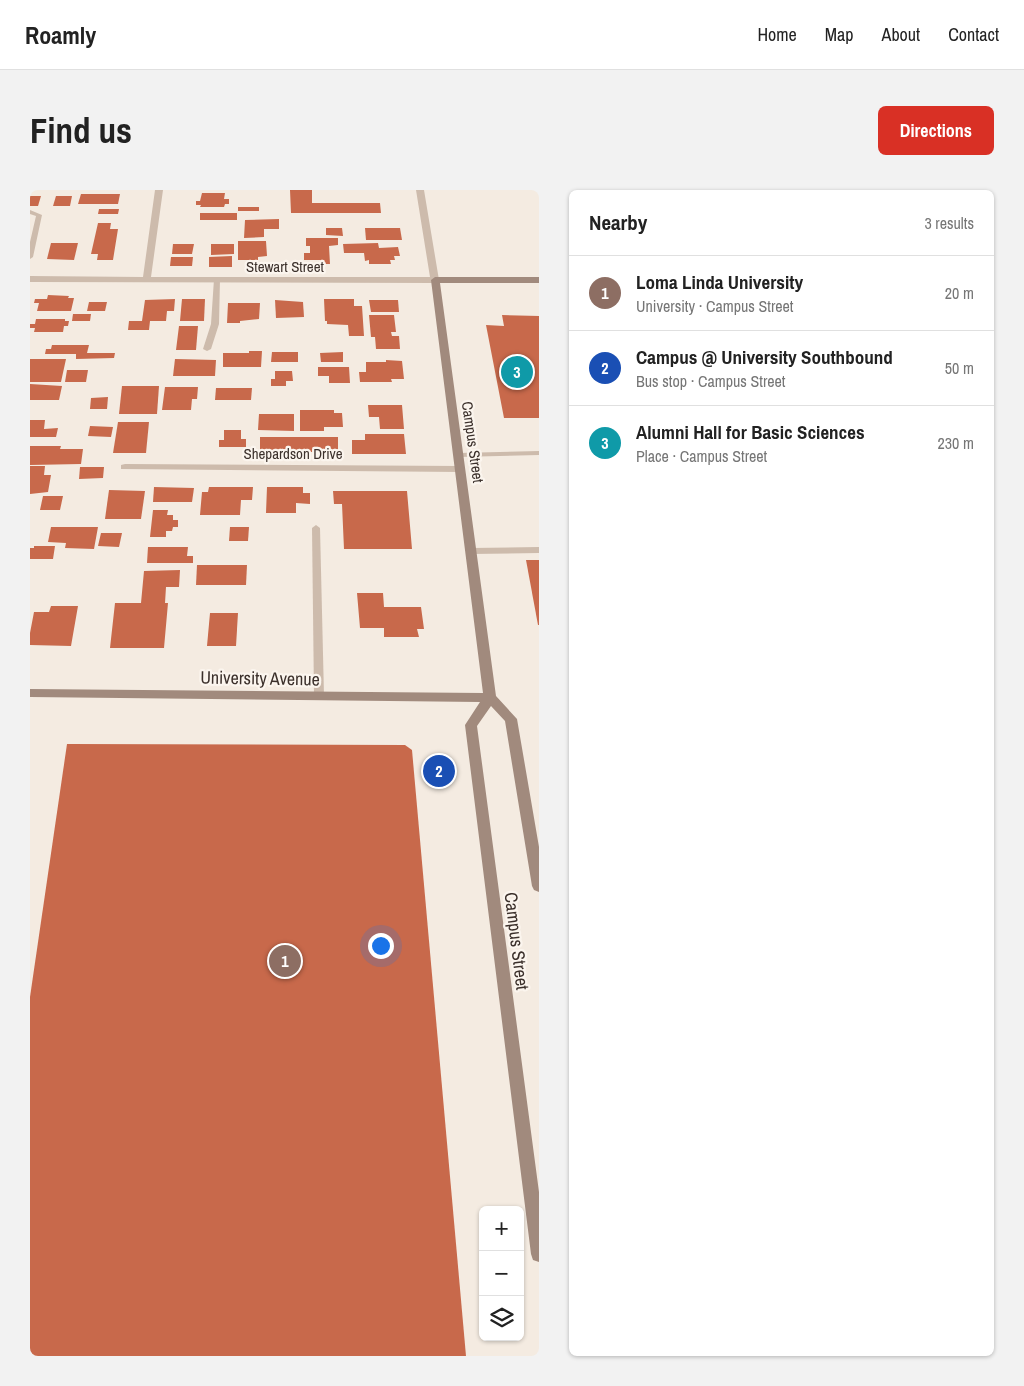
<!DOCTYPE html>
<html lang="en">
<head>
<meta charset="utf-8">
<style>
	:root { --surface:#fff; --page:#f2f2f2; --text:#222; --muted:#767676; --line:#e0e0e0; --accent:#d93025 }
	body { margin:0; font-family:"Archivo Narrow",sans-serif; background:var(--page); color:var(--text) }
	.controls { position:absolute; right:15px; bottom:15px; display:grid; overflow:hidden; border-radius:8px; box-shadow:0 1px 4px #0004 }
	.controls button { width:45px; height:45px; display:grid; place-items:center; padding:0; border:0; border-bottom:1px solid var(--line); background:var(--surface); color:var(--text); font:25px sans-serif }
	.you { position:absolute; left:350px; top:755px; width:18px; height:18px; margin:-12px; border:4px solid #fff; border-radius:50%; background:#1a73e8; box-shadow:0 0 0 8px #1a73e833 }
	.badge { display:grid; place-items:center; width:32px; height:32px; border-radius:50%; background:var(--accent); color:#fff; font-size:16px; font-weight:700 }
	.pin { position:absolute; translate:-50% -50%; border:2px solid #fff; box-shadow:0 1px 5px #0006 }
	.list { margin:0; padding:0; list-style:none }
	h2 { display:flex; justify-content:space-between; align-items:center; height:65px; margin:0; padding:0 20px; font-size:21px }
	h2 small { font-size:16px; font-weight:400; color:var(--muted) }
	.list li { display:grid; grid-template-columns:32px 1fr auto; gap:15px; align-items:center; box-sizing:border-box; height:75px; padding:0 20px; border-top:1px solid var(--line) }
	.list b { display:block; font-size:19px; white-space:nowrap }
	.list p { margin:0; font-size:16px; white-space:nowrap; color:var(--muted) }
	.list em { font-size:16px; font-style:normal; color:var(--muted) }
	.icon { flex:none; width:28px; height:28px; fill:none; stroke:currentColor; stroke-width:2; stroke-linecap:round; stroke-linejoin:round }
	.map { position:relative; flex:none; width:509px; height:1166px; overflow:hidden; border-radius:8px }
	header { display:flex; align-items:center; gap:30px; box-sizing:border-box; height:70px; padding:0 25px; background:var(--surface); border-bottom:1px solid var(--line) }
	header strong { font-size:24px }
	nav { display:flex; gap:28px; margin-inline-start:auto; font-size:18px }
	.intro { display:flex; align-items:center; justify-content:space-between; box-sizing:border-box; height:120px; padding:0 30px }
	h1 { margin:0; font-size:35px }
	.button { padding:12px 22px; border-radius:8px; background:var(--accent); color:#fff; font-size:18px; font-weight:700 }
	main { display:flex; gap:30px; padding:0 30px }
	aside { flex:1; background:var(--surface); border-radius:8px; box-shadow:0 1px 4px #0004 }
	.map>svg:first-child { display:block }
	.building { fill:#c8694b }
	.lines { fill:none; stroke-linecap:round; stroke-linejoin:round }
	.lane { fill:#cdbbac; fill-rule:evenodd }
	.street { fill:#cdbbac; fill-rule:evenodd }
	.secondary { fill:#a18a7d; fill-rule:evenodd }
	.labels { text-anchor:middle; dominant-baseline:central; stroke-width:4.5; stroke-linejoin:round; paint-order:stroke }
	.far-street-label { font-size:15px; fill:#3b302b; stroke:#fbf5ee }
	.street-label { font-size:18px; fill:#3b302b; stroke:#fbf5ee }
</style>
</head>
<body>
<header>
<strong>Roamly</strong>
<nav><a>Home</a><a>Map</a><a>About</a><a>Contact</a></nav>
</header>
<div class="intro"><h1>Find us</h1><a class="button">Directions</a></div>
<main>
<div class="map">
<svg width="509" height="1166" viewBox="0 0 509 1166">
	<rect width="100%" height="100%" fill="#f4ebe1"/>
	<g class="building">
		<path d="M260,0H282V13H350L351,23H261Z"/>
		<path d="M172,3H195L194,9H199V14H195L194,17H170L171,15H166V11H170Z"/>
		<path d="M51,4H90L88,14H48Z"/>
		<path d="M0,6H11L8,16H0Z"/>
		<path d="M26,6H42L40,16H23Z"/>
		<rect x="208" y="17" width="21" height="4"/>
		<path d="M69,19H89L88,24H68Z"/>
		<rect x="170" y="23" width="37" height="7"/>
		<path d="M249,29V39H234V47L214,48L215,30Z"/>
		<path d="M68,33H81L80,39H88L83,70H67L68,64H61Z"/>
		<path d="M296,38H312L313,46L296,45Z"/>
		<path d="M335,38H370L372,50H336Z"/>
		<path d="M276,48H308V55L299,56L300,74H290V70H274V63H280V56H276Z"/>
		<path d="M208,51H236L237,66L228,67V70H208Z"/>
		<path d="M21,53H48L44,70L17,69Z"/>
		<path d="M348,53L349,58L368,57L370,66H364L365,70H360L361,74H339V70L335,71L334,63H314L313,54Z"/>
		<path d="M143,54H164L162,64H142Z"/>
		<path d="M181,54H204V64L181,65Z"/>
		<path d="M202,66V77H179V67Z"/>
		<path d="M141,67H163L162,76H140Z"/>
		<path d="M18,105L39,106L38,108H44L41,121H7L9,113H4L5,109H17Z"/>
		<path d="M145,109L144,121H137L136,131H120L119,140H98L99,131H112L115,110Z"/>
		<path d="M152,109H175L174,131H150Z"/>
		<path d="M294,109H324V116H332L334,146H319L318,135L297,134V131H295Z"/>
		<path d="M245,110L273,112L274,127L246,128Z"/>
		<path d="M339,110H368L369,122H341Z"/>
		<path d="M59,112H77L75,121H57Z"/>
		<path d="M198,113H230L229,129L210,131V133H197Z"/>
		<path d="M43,124H61L60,131H42Z"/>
		<path d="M339,125H364L366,142H361L362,146H369L370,159H346L345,147H341Z"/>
		<path d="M472,125L509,126V228H474L456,135L474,136Z"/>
		<path d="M6,129H35V131H39L38,136H34L33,142H4L5,138H0V134H5Z"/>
		<path d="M149,136H168L166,160H146Z"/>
		<path d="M22,155H59L57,163H85L84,168L46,169V164H15L16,159H21Z"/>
		<path d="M219,161H232L231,177H193V163H219Z"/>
		<path d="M242,162H268V172H241Z"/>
		<path d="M313,162V172H291L290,163Z"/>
		<path d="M0,169H36L31,192H0Z"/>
		<path d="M145,169L186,170L185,186H143Z"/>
		<path d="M356,170L372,171L374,189H361L362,192H330L329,182H336V172H356Z"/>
		<path d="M288,177H319L320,193H299V186H288Z"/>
		<path d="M37,180H58L56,192H35Z"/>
		<path d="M245,181H262L263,191H256V196H241V189H245Z"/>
		<path d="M0,194L32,196L29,210H0Z"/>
		<path d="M92,196H129L127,224H89Z"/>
		<path d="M135,197H168L167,209H162L161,220H132Z"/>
		<path d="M186,198H222L221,210H185Z"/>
		<path d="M78,207L77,219H60L61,208Z"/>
		<path d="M338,215H372L374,239H350L349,227H339Z"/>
		<path d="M270,220H304V223H312L313,237H294V241H270Z"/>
		<path d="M229,224H264V241L228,240Z"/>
		<path d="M0,230H15L14,239L28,238L26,247H0Z"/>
		<path d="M88,232H119L116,263H83Z"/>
		<path d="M60,236L83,237L81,247L58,246Z"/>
		<path d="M194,240H211V249H216V257H189V250H194Z"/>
		<path d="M335,244H374L376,264H322V250H335Z"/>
		<rect x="230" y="247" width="78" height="15"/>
		<path d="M0,256H31L30,259H53L51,274L0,275Z"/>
		<path d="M0,276H15L14,285H21L18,302L0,304Z"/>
		<path d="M50,277H74L73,288L49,289Z"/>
		<path d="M124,297L164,298L162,312H123Z"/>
		<path d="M179,297H223L222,310H211L210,325H170L172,302H178Z"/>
		<path d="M237,297H273V303H280V314L266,313V323H236Z"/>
		<path d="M79,300L115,301L111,329H75Z"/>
		<path d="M303,301H377L382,359H314L312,314H304Z"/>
		<path d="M13,306H33L30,320H10Z"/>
		<path d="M123,320H138L137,325H143V330H148V337H143L142,341H136V347H120Z"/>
		<path d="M21,337H68L64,359L35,358L36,353L18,352Z"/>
		<path d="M200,337H219L218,351H199Z"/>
		<path d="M71,343H92L89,357L68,356Z"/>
		<path d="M4,356H25L23,369H0V358H4Z"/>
		<path d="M118,357H158L157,366H163V373H117Z"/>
		<path d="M496,370H509V435H508Z"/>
		<path d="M167,375H217L216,395H166Z"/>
		<path d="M150,380L149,397H136L135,413H138L134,458H80L85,413H111L114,381Z"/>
		<path d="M327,403H353L354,417H391L394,439H387L389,447H354V438H330Z"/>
		<path d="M21,416H48L41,456L0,455V443L4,422H19Z"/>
		<path d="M180,423H208L206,456H177Z"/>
		<path d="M37,554L375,555L382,560L436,1166H0V807Z"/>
	</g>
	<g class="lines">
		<g class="lane">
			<path d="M0,20L12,25L3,67L0,69V52L6,26L0,24Z"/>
			<path d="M187,87L190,89L189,134L181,159L177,161L173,159L181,134L184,89Z"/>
			<path d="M509,261V265L428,267L424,265L428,263Z"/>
			<path d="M286,335L290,338L294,506L289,510L284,506L282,338Z"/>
			<path d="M509,357V363L441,364L437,361L441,358Z"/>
		</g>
		<g class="street">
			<path d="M125,0H133L121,87H400L386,0H394L409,90L405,93L0,92V86L113,87Z"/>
			<path d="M95,274L430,276L435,279L430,282L91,279V275Z"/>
		</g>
		<path class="secondary" d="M405,87H509V93H410L466,506L487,529L509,657V702L504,700L502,696L475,531L461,516L447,536L509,1002V1072L503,1070L501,1064L435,535L450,512L0,507V499L453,503L401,90Z"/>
	</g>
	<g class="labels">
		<g class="far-street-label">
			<text x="255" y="76">Stewart Street</text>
			<text transform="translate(443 252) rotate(82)">Campus Street</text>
			<text x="263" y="263">Shepardson Drive</text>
		</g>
		<g class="street-label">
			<text transform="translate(230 488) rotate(1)">University Avenue</text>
			<text transform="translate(487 751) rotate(83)">Campus Street</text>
		</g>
	</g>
</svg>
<div class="controls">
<button>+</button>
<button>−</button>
<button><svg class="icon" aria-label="layers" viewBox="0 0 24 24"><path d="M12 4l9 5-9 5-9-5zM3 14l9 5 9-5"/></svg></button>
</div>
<div class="you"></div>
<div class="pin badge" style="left:255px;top:771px;background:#8d6e63">1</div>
<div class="pin badge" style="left:409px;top:581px;background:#1a4fb4">2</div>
<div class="pin badge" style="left:487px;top:182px;background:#0f9aa8">3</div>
</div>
<aside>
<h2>Nearby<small>3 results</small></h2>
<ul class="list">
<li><span class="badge" style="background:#8d6e63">1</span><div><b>Loma Linda University</b><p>University · Campus Street</p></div><em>20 m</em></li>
<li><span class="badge" style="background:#1a4fb4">2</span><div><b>Campus @ University Southbound</b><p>Bus stop · Campus Street</p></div><em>50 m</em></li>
<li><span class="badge" style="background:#0f9aa8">3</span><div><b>Alumni Hall for Basic Sciences</b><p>Place · Campus Street</p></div><em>230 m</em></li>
</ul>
</aside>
</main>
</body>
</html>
